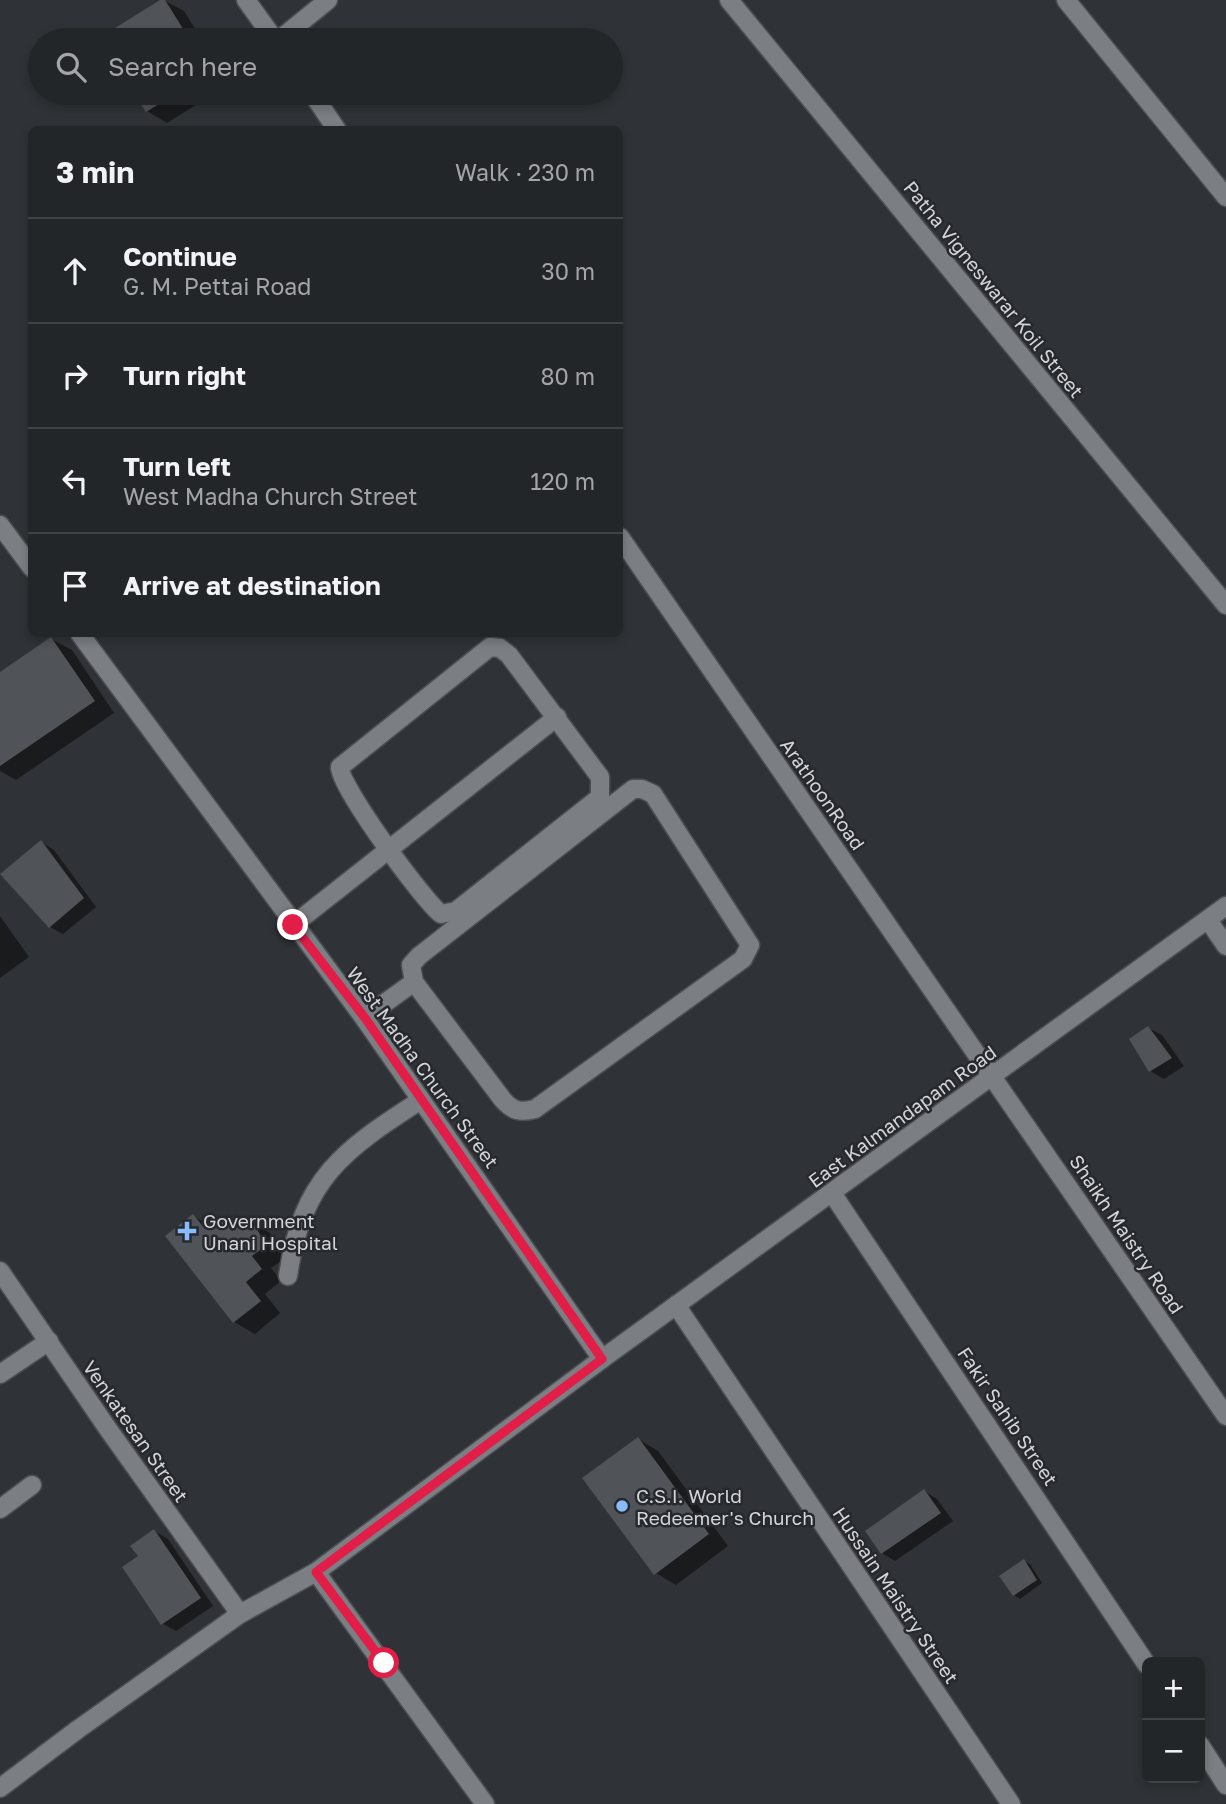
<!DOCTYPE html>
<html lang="en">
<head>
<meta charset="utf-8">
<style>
	:root { --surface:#232629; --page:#2b2e31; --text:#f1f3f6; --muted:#a3a5a8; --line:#404346 }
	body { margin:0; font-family:"Golos Text",sans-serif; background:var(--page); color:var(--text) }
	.controls { position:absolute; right:21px; bottom:21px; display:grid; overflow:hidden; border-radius:10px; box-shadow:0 4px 10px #0003 }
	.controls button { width:63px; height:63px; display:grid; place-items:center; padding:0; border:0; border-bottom:2px solid var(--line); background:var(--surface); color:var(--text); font:35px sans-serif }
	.stop { position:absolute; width:21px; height:21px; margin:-16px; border:5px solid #e11d48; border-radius:50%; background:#fff }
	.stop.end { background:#e11d48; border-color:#fff; box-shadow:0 2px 7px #0008 }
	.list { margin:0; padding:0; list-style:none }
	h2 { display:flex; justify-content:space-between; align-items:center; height:91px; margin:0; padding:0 28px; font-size:30px }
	h2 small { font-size:23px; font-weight:400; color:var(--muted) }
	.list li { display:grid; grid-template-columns:46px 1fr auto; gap:21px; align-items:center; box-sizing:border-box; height:105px; padding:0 28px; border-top:2px solid var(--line) }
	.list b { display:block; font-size:26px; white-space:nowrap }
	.list p { margin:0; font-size:23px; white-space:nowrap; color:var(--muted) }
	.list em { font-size:23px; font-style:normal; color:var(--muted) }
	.icon { flex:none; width:38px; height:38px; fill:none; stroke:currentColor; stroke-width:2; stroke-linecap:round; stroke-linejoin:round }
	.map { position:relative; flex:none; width:1226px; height:1804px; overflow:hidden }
	.search { position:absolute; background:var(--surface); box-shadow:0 4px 10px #0003; left:28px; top:28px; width:595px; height:77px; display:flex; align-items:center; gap:18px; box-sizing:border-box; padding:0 24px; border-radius:38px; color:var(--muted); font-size:26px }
	.panel { position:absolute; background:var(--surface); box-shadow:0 4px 10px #0003; left:28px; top:126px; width:595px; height:511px; border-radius:10px }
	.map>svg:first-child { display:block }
	.shadow { fill:#0007 }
	.building { fill:#505458 }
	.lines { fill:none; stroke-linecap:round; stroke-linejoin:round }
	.service-casing { stroke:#4c4e52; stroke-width:21 }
	.minor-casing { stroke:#4c4e52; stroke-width:21 }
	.secondary-casing { stroke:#4c4e52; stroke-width:21 }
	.service { stroke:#7b7f84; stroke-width:18 }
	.minor { stroke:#7b7f84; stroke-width:18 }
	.secondary { stroke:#7b7f84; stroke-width:18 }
	.route { stroke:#e11d48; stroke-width:9 }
	.poi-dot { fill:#87bbfc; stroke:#26292d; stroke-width:2.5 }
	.labels { text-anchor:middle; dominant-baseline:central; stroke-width:5; stroke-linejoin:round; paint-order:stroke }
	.street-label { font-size:19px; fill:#d3d5d8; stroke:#26292d }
	.poi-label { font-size:19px; fill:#d3d5d8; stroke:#26292d; text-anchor:start }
</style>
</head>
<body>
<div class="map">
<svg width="1226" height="1804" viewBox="0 0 1226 1804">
	<rect width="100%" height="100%" fill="#2f3337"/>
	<g class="shadow">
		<path d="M163,0L184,11L202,40H103Z"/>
		<path d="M135,93H215L167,123L147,111Z"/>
		<path d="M51,639L72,650L114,713L16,780L0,771V674Z"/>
		<path d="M41,842L54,850L96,907L63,934L50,927L1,873Z"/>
		<path d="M0,916L29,957L0,978Z"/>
		<path d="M1148,1028L1162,1035L1184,1066L1164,1079L1150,1071L1131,1039Z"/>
		<path d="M193,1216L211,1226L221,1218L239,1229L250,1221L270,1233L287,1257L271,1268L281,1281L265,1294L280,1313L255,1334L234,1322L167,1236Z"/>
		<path d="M638,1439L658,1451L728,1546L676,1585L656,1573Z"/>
		<path d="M924,1491L937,1499L953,1521L895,1561L882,1553Z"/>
		<path d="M154,1531L168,1539L213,1606L176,1631L163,1624L140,1557Z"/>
		<path d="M1024,1561L1030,1564L1042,1583L1020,1599L1014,1595Z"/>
	</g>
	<g class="building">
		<path d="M160,0H165L190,40H100L99,38Z"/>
		<path d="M133,93H177L146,112Z"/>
		<path d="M51,637L95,701L0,766V672Z"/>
		<path d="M41,840L84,898L49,928L0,874Z"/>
		<path d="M1148,1026L1172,1058L1149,1072L1129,1039Z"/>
		<path d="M193,1214L205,1229L220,1216L232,1231L250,1219L267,1245L252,1256L262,1269L246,1282L261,1301L233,1323L165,1236Z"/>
		<path d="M638,1437L709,1534L654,1575L582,1478Z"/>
		<path d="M924,1489L941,1513L881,1554L865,1531Z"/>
		<path d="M154,1529L201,1598L161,1625L122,1567L138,1556L130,1546Z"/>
		<path d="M1024,1559L1037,1580L1013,1596L999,1576Z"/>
	</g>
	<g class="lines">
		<defs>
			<g id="service">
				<path d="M490,647L500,648L509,655L600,777V797L456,911L441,914C423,900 339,786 340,767Z"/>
				<path d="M293,925L557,717"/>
				<path d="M364,1018L414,982L411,965L419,956L633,789H642L653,794L750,945L743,959L535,1109C520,1113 513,1111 503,1100L414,982"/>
				<path d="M288,1276C302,1179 343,1150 421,1100"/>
				<path d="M0,1788L77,1730"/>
			</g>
			<g id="minor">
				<path d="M246,0L275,40"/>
				<path d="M729,0L1226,605"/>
				<path d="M1066,0L1226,197"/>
				<path d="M279,40L328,0"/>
				<path d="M312,93L337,130"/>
				<path d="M620,537L1226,1416"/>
				<path d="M1208,920L1226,946"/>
				<path d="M832,1193L1147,1665"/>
				<path d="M0,1271L108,1429L240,1614"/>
				<path d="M676,1305L1011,1804"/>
				<path d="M0,1374L49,1341"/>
				<path d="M0,1509L32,1485"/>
				<path d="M316,1572L485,1804"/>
				<path d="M77,1730L240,1614L316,1572L602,1359"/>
				<path d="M1200,1745L1226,1785"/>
			</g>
			<g id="secondary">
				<path d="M0,525L32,568"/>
				<path d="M80,634L364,1018L602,1359L1226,906"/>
			</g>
		</defs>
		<use href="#service" class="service-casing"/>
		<use href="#minor" class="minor-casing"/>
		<use href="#secondary" class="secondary-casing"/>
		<use href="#service" class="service"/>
		<use href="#minor" class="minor"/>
		<use href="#secondary" class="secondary"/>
	</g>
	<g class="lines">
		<path class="route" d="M293,925L365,1018L602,1359L316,1572L384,1663"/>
	</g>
	<g class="poi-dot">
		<path d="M183.5 1220.5h7v7h7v7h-7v7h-7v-7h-7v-7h7z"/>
		<circle cx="622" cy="1506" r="7"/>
	</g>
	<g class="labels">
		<g class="street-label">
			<text transform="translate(994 289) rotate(51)">Patha Vigneswarar Koil Street</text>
			<text transform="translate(823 794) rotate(55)">ArathoonRoad</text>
			<text transform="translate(423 1067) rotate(54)">West Madha Church Street</text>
			<text transform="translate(902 1116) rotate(-36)">East Kalmandapam Road</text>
			<text transform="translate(1127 1234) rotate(56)">Shaikh Maistry Road</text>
			<text transform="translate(1008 1416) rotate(56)">Fakir Sahib Street</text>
			<text transform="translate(136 1431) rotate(55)">Venkatesan Street</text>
			<text transform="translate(896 1595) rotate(56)">Hussain Maistry Street</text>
		</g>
		<g class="poi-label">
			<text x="203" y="1220">Government<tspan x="203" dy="22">Unani Hospital</tspan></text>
			<text x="636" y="1495">C.S.I. World<tspan x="636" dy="22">Redeemer's Church</tspan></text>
		</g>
	</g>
</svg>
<div class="controls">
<button>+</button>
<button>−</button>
</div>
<div class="stop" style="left:384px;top:1663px"></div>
<div class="stop end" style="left:293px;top:925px"></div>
<div class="search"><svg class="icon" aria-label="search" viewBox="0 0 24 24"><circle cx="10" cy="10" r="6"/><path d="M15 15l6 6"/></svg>Search here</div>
<section class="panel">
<h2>3 min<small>Walk · 230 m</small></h2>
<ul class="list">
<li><svg class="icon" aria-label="ahead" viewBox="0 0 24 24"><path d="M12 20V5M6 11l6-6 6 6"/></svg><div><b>Continue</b><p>G. M. Pettai Road</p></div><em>30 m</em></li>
<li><svg class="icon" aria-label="right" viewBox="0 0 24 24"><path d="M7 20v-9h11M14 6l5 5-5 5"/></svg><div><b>Turn right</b></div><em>80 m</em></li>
<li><svg class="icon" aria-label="left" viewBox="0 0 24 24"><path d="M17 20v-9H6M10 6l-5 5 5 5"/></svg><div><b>Turn left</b><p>West Madha Church Street</p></div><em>120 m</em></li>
<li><svg class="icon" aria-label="arrive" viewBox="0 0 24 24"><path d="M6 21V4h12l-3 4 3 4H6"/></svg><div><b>Arrive at destination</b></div></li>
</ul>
</section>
</div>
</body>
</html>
